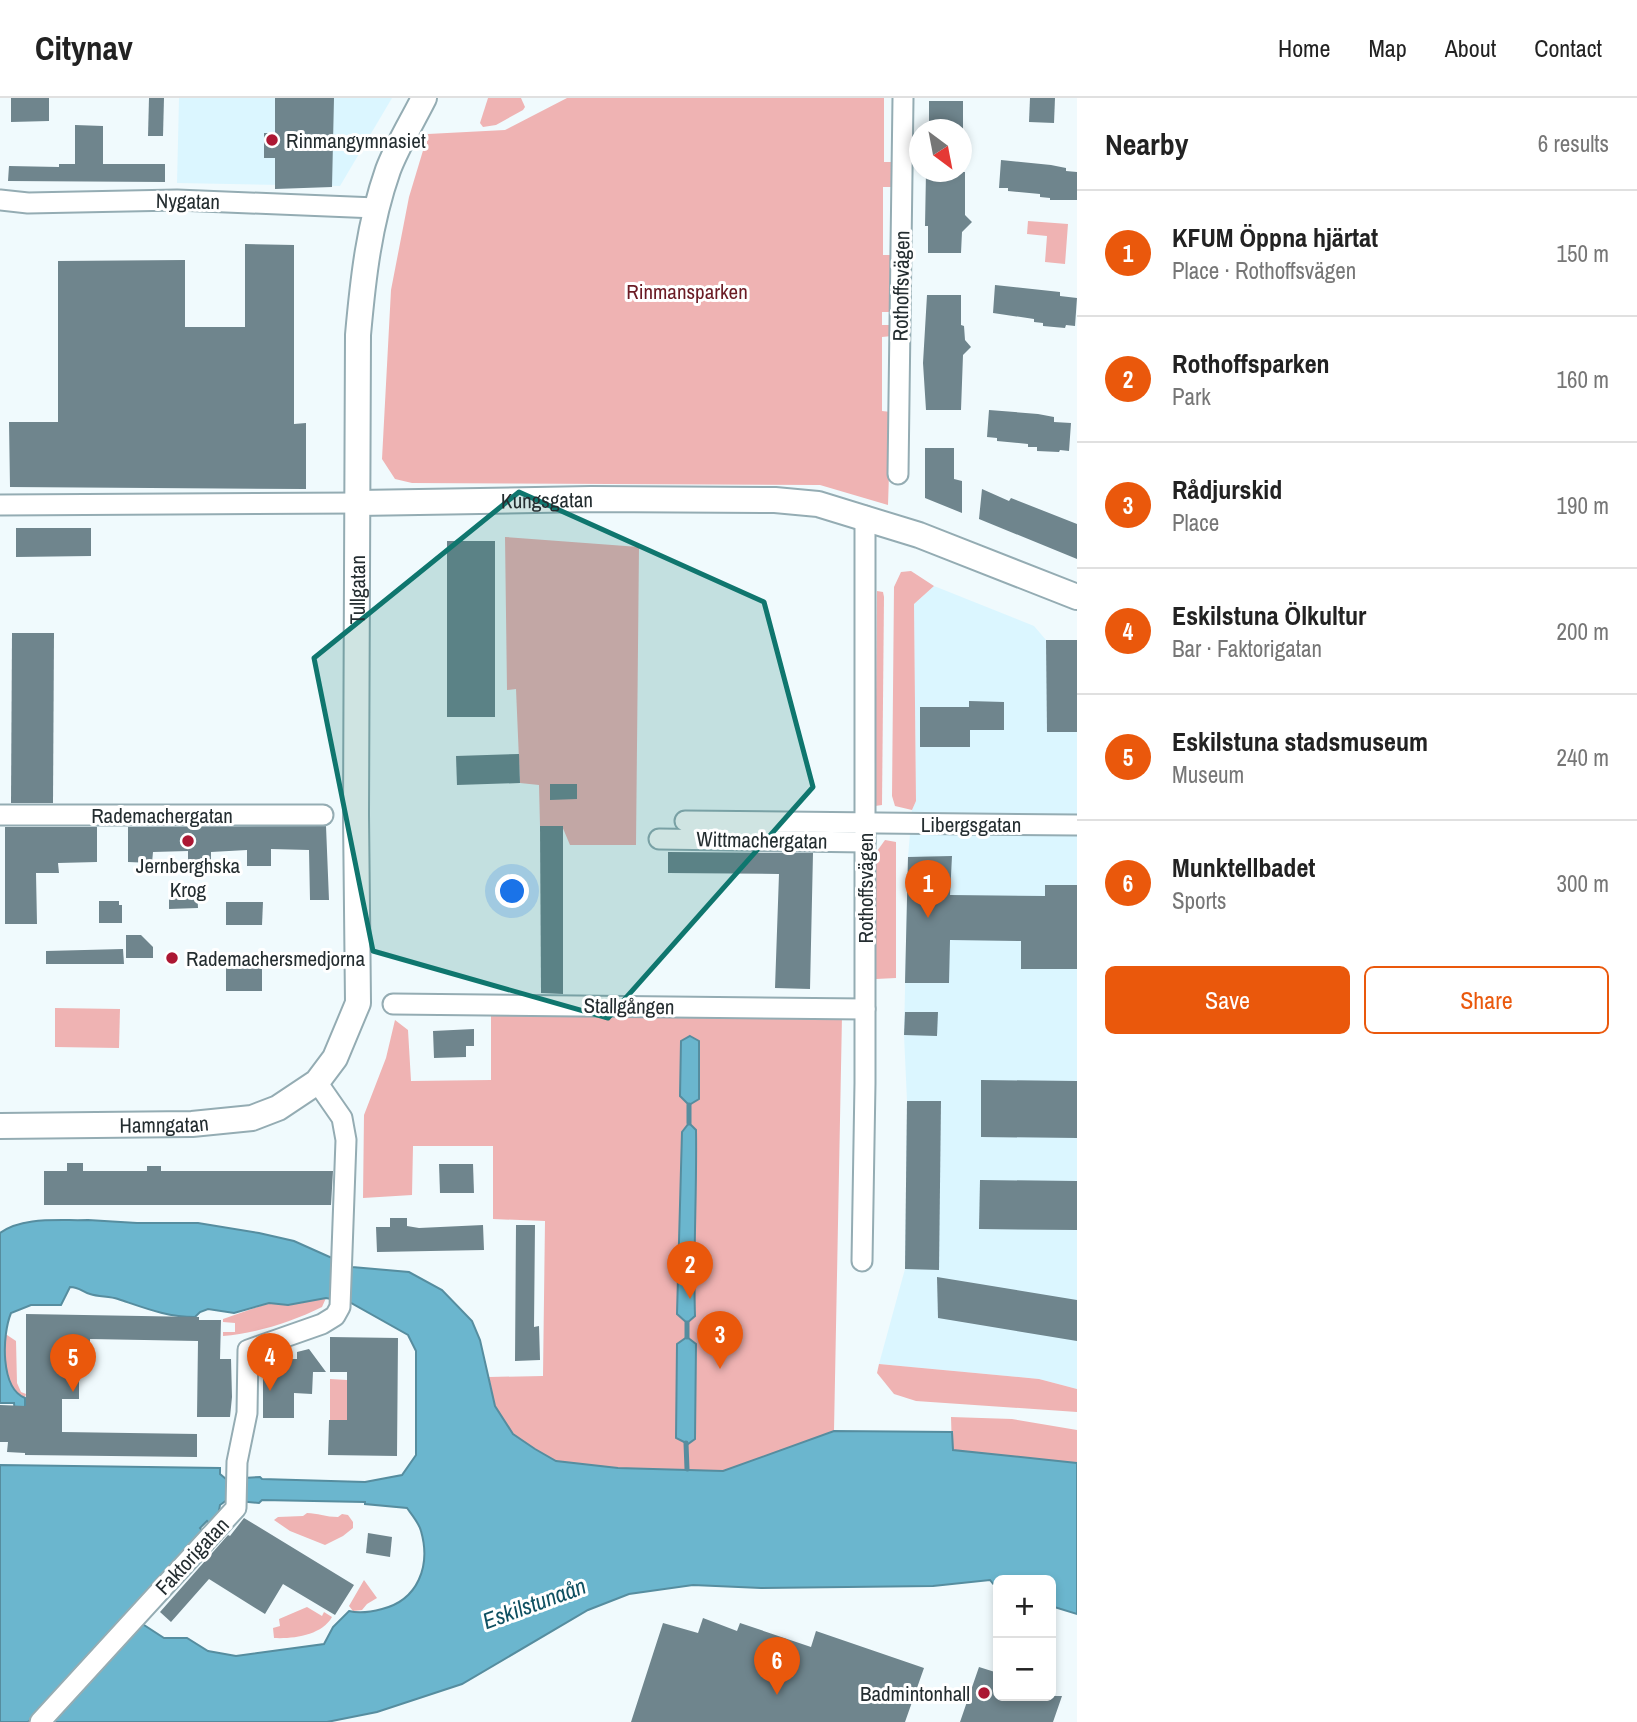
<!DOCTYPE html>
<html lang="en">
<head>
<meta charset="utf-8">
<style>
	:root { --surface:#fff; --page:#f6f6f6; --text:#222; --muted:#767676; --line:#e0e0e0; --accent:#ea580c }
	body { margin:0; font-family:"Archivo Narrow",sans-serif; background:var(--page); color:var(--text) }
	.controls { position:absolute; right:21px; bottom:21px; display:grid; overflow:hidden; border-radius:10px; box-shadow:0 4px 10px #0003 }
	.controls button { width:63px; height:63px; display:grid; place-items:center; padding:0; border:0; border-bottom:2px solid var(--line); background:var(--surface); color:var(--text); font:35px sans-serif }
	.compass { position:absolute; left:909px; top:21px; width:63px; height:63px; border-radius:50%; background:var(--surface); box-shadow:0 4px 10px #0003; rotate:148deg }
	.you { position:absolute; left:513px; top:794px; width:24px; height:24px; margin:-18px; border:5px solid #fff; border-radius:50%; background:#1a73e8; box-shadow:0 0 0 10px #1a73e833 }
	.badge { display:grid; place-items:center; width:46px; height:46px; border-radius:50%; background:var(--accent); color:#fff; font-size:23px; font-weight:700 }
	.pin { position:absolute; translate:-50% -58px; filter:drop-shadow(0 2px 4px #0008) }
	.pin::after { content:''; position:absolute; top:37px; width:24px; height:21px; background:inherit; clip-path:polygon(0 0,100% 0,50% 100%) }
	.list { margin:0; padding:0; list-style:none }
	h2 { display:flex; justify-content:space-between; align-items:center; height:91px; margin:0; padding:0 28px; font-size:30px }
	h2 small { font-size:23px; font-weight:400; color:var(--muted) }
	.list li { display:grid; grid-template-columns:46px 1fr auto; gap:21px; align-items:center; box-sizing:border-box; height:126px; padding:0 28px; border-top:2px solid var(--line) }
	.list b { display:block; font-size:26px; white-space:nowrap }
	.list p { margin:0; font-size:23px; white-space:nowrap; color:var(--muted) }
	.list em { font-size:23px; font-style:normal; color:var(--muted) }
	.actions { display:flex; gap:14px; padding:21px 28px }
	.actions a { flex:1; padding:16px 0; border:2px solid var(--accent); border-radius:10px; text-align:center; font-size:24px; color:var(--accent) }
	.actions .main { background:var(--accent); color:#fff }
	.map { position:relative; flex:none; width:1077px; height:1624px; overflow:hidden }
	header { display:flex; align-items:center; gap:42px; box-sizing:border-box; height:98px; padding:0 35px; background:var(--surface); border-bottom:2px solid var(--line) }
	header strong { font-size:33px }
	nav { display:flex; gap:38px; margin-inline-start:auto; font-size:24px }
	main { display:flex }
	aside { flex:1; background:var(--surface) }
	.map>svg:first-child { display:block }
	.built { fill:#dbf6ff }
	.green { fill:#efb3b3 }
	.water { fill:#6bb6ce; stroke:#568d9f; stroke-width:2; fill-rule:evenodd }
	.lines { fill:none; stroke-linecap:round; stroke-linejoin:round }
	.stream { stroke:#568d9f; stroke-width:5 }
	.building { fill:#6f858d }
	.minor-casing { stroke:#94acb3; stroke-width:23 }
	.tertiary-casing { stroke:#94acb3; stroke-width:28 }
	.minor { stroke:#fff; stroke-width:19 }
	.tertiary { stroke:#fff; stroke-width:24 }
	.marked { fill:#0f766e; fill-opacity:0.2; stroke:#0f766e; stroke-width:5; stroke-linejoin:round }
	.poi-dot { fill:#ac1733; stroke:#fff; stroke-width:2.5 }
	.labels { text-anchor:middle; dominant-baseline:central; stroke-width:6; stroke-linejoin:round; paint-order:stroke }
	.poi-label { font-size:21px; fill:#242d30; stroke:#fff; text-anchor:start }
	.street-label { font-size:21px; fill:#242d30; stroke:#fff }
	.park-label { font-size:21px; fill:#6b1b24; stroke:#fff }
	.water-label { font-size:23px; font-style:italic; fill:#0e5061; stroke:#fff }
</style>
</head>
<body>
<header>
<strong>Citynav</strong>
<nav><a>Home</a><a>Map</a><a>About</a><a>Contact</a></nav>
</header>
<main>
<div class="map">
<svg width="1077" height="1624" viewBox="0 0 1077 1624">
	<rect width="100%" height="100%" fill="#f0fafd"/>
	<g class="built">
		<path d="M179,0H392L340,88L177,85Z"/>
		<path d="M934,488L1034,528L1046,542H1077V1291L1039,1281L879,1266L905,1171L907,1003L904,937L908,759L912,712L916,703L914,506Z"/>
	</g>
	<g class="green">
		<path d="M488,0H521L525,9L523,12L496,27L483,29L480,25Z"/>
		<path d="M567,0H884V64H893V89H883V157H892V214H882V227H892V238L882,239V313L891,314L888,407L820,387L412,385L395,381L382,361L391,192L409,99L428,36L505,32Z"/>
		<path d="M1028,123L1068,126L1065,166L1045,164L1047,138L1027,136Z"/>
		<path d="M505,439L639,449L636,747H570L562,728H540L539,687L520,685L516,591L507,592Z"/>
		<path d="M911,473L934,488L914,506L916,703L912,712L895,708L892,698L894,489L901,474Z"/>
		<path d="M877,493L883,494L884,499L882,707L875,708Z"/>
		<path d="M885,742L896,744V880L876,881L872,819L875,756Z"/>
		<path d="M55,910L120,911L119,950L55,949Z"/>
		<path d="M491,916L842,918L834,1333L723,1373L618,1370L556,1363L535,1351L513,1336L495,1308L489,1279L543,1278L545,1123L493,1121V1048H413L412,1097L363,1100L364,1017L386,960L395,922L408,932L411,983L491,982Z"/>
		<path d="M326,1200L322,1209C292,1224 257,1235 223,1238V1234H235V1225L223,1224V1221L269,1205L288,1207Z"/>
		<path d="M4,1235L16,1243L17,1285L21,1294L26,1296L25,1300C4,1292 0,1254 4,1235Z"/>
		<path d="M879,1266L1039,1281L1077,1291V1314L916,1303L894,1296L877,1275Z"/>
		<path d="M330,1281L347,1282V1322H330Z"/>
		<path d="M951,1319L1012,1321L1077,1332V1365L952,1352Z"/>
		<path d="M307,1415C317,1415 326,1419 338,1419L342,1416L348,1417L353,1424V1430L343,1438L325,1447L290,1433L274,1422L278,1419L303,1418Z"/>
		<path d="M364,1482L377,1500L367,1506L362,1512L353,1513L349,1508Z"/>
		<path d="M307,1509L322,1518L324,1514L332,1519C322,1537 294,1541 274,1540L273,1530L280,1528L279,1521Z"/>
	</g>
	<g class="water">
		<path d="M690,938L699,943V1001L689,1007L680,998L681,943Z"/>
		<path d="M689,1025L696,1032C697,1094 693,1156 695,1218L687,1225L677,1216L682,1034Z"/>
		<path d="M88,1122L137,1125H198L259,1135L294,1143L352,1169L409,1174L442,1192L472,1223L480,1242L495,1308L513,1336L535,1351L556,1363L618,1370L723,1373L834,1333L952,1334L953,1352L1077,1365V1516L1051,1508V1482H998V1492L990,1482L933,1488L761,1490L693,1487L629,1496L588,1512L462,1586L377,1614L327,1624H51L45,1608L28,1624H0V1367L220,1370V1376L226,1381L260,1379L262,1381L365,1384L402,1377L416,1357V1253L408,1237L351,1205L326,1200L288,1207L269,1205L234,1215L208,1211L200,1214L195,1219C167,1219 145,1210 118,1201C109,1198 99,1199 90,1196C82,1194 80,1189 70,1189L61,1207H31L11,1215C2,1237 0,1290 25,1300V1313L15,1315L14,1305H0V1135C23,1118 60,1123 88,1122ZM227,1402L259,1405L262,1402L365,1404V1406L407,1410C412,1417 419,1425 421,1433C431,1468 418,1502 382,1511C371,1514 360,1516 349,1513L333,1529L324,1546L236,1558L208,1553L187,1540H164L141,1525L204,1435L200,1430L207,1423L211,1427L218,1418L220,1407Z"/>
		<path d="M687,1239L696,1246L695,1341L688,1346L676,1340L677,1246Z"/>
	</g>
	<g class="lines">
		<g class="stream">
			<path d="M689,1025V1007"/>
			<path d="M687,1239V1225"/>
			<path d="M686,1345L687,1371"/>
		</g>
	</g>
	<g class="building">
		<path d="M11,0H49V23L11,24Z"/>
		<path d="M149,0H164L163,38H148Z"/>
		<path d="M275,0H334L332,89L275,91V60H264V35H275Z"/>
		<path d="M1030,0H1055L1054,25L1029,24Z"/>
		<rect x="929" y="3" width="34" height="29"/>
		<path d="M75,27L103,28V66H165V84L8,83L9,68L59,69V66H75Z"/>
		<path d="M1001,62L1051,67L1066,70V73L1077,74V102H1050V100L1040,99V96L1008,93V90H999Z"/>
		<path d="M926,74H965V117L972,124L962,134L961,155H928V128H925Z"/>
		<path d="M245,146L294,147V326L306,325V391L10,389L9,324H58V163L185,162V229H245Z"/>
		<path d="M995,187L1060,194V198L1077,200L1075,228L1066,227L1065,230L1043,228V225L1034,224V221L993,215Z"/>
		<path d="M927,197H961V227L964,228L965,242L971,249L963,257L961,312H926L923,265Z"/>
		<path d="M989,312L1038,316L1054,319V324L1071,325L1069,353L1060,352L1059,354L1037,353V349H1028V346L997,343V340L987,339Z"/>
		<path d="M925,350H954V381L962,383V415L925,400Z"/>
		<path d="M982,391L1009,403L1011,400L1077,426V461L979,421Z"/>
		<path d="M16,430H91V458L16,459Z"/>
		<rect x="447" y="443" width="48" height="176"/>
		<path d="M12,535H54L53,705H11Z"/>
		<path d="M1046,542H1077V634H1047Z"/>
		<path d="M969,603L1004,604V632H970V649H920V609H969Z"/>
		<path d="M519,656L520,685L457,687L456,658Z"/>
		<path d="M550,686H577V701L550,702Z"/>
		<path d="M326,728L329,802H310L309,752L271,751V768H247V752L211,754V768H188V753L153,754L152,765L128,764V729Z"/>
		<path d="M540,728H563V896L541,895Z"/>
		<path d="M5,729H97V764L58,765L59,775H36L37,826H5Z"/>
		<path d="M668,754L813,755L810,891L775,890L779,776L668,775Z"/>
		<path d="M952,758L950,797L1045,798V787H1077V871H1021V843L950,842L949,885H905L908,759Z"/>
		<path d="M172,789H197L198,810L169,811V796L172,795Z"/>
		<path d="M99,803H119V807H122V825H99Z"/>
		<path d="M226,804H263L262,827H226Z"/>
		<path d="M126,837H141L153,849V860H126Z"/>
		<path d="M123,851L124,866H46V853Z"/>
		<rect x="226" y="866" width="36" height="27"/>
		<path d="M905,914H938L937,938L904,937Z"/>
		<path d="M474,931V948H466V959L434,960L433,933Z"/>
		<path d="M981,982L1077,983V1040L981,1039Z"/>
		<path d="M907,1003H941L939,1172L905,1171Z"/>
		<path d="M67,1065H83V1073H147V1068H161V1073H333L331,1107H44V1073H67Z"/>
		<path d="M439,1066H473L474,1095H440Z"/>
		<path d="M980,1082L1077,1083V1132L979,1131Z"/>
		<path d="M390,1120H407V1128L419,1130L483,1127L484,1152L377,1154L376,1129H390Z"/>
		<path d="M516,1127H535L534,1229L539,1228L540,1262L515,1263Z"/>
		<path d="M937,1179L1077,1202V1243L938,1220Z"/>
		<path d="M26,1216L199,1219V1222H221L220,1261H231L232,1299L230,1319H197L198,1243L90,1241V1245L63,1243V1274H79V1301H62V1334L197,1336V1359L25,1357V1355L7,1354L8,1344H0V1307L26,1308Z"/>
		<path d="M330,1239L398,1240L397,1358L328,1357L329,1322H347V1274H330Z"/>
		<path d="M309,1251L326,1274H313L312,1296L294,1295V1320H263V1261H297V1254Z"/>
		<path d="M244,1420L354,1487L335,1517L283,1486L265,1516L209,1481L171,1524L160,1514L228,1437L230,1438Z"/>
		<path d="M368,1435L392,1439L390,1459L366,1455Z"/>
		<path d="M703,1520L737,1533L740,1525L811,1549L816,1533L924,1570L905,1624H631L663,1525L698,1535Z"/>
		<path d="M979,1569L998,1575V1598H1062L1053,1624H960Z"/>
	</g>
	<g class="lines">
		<defs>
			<g id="minor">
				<path d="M0,102L28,105L177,102L376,110"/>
				<path d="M898,376L903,0"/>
				<path d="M0,407L358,405"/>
				<path d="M0,717H323"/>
				<path d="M685,723L1077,727"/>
				<path d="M659,741L865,744"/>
				<path d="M393,906L865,911"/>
				<path d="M862,1163L865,985V418"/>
				<path d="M40,1624L236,1410L237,1364L247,1315L248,1252L322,1226L335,1218L340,1209L346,1042L342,1020L317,984"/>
			</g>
			<g id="tertiary">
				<path id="s1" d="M358,405L591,401L775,402L818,406L919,437L1077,499"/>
				<path id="s2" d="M0,1028L192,1026L252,1020L278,1010L317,984L335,960L358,905L356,717L358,237C363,181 369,126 388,72C397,48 412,24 424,0"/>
			</g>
		</defs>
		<use href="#minor" class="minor-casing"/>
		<use href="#tertiary" class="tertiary-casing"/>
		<use href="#minor" class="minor"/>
		<use href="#tertiary" class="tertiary"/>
	</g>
	<path class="marked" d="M519,394L764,504L813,689L608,920L373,853L314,560Z"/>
	<g class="poi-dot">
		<circle cx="272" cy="42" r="7"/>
		<circle cx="188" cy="743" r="7"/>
		<circle cx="172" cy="860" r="7"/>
		<circle cx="984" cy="1595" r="7"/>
	</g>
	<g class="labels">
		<g class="poi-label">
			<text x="286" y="42">Rinmangymnasiet</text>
			<text x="188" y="767" text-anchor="middle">Jernberghska<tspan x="188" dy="24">Krog</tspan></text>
			<text x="186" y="860">Rademachersmedjorna</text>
			<text x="970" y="1595" text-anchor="end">Badmintonhall</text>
		</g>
		<g class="street-label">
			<text transform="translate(188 103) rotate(1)">Nygatan</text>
			<text transform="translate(901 188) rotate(-89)">Rothoffsvägen</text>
			<text stroke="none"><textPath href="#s1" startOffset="189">Kungsgatan</textPath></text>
			<text stroke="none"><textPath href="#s2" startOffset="830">Tullgatan</textPath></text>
			<text x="162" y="717">Rademachergatan</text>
			<text x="971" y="726">Libergsgatan</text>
			<text transform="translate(762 742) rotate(1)">Wittmachergatan</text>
			<text transform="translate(865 790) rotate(-90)">Rothoffsvägen</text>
			<text transform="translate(629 908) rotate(1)">Stallgången</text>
			<text stroke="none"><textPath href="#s2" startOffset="164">Hamngatan</textPath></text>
			<text transform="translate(192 1458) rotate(-47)">Faktorigatan</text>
		</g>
		<g class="park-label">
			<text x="687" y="193">Rinmansparken</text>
		</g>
		<g class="water-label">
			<text transform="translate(534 1505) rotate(-20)">Eskilstunaån</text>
		</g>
	</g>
</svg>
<div class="controls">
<button>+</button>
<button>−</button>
</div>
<svg class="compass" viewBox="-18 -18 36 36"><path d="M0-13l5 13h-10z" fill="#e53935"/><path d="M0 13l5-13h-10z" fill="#767676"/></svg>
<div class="you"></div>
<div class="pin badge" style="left:928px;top:820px">1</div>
<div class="pin badge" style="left:690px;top:1201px">2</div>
<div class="pin badge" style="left:720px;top:1271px">3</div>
<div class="pin badge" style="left:270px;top:1293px">4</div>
<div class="pin badge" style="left:73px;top:1294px">5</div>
<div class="pin badge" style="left:777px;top:1597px">6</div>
</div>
<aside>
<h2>Nearby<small>6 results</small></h2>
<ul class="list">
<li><span class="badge">1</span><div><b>KFUM Öppna hjärtat</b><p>Place · Rothoffsvägen</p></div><em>150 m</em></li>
<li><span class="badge">2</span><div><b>Rothoffsparken</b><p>Park</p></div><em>160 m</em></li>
<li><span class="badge">3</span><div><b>Rådjurskid</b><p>Place</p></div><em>190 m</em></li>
<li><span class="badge">4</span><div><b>Eskilstuna Ölkultur</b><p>Bar · Faktorigatan</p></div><em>200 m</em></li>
<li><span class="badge">5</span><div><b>Eskilstuna stadsmuseum</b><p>Museum</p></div><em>240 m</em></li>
<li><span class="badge">6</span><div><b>Munktellbadet</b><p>Sports</p></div><em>300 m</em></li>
</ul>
<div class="actions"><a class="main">Save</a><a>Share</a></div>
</aside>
</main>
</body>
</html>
